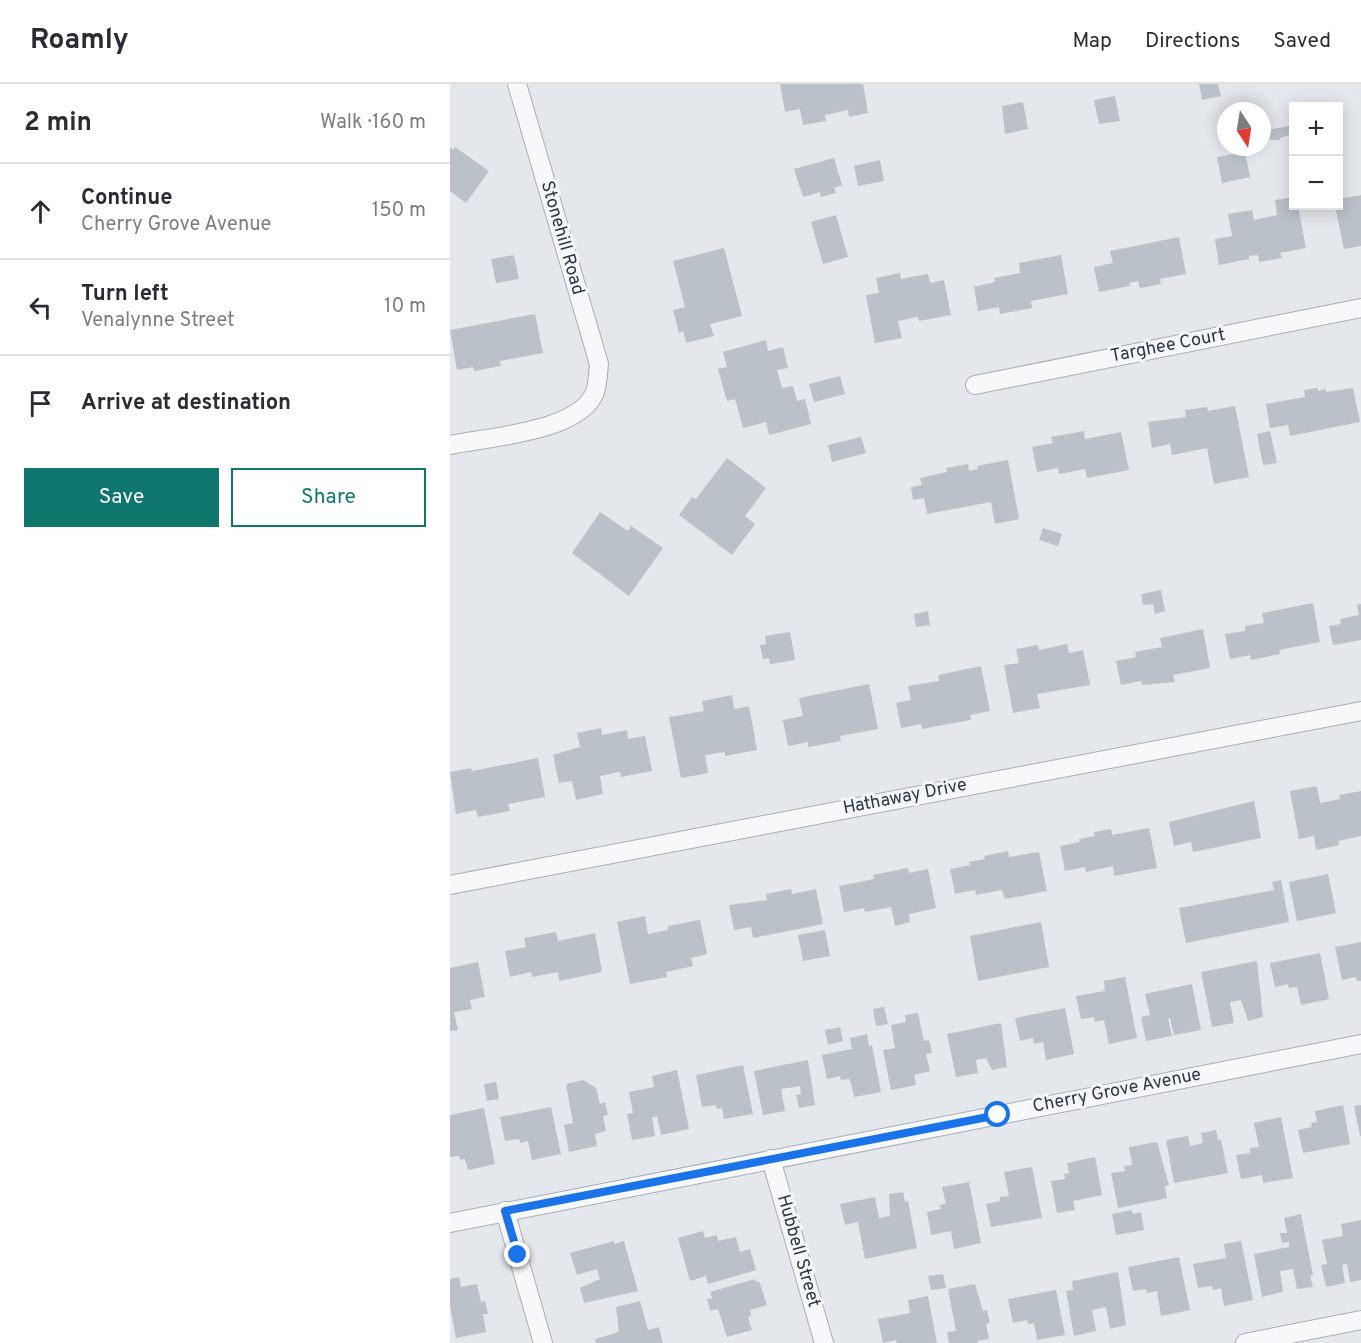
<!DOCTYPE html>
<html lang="en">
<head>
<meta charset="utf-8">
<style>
	:root { --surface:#fff; --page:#f2f2f3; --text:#2b2b33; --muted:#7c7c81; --line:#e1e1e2; --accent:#0f766e }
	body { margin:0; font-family:Overpass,sans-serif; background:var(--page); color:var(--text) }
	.controls { position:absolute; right:18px; top:18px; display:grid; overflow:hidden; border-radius:0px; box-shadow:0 3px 15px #0003 }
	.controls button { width:54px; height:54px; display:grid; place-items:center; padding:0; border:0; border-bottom:2px solid var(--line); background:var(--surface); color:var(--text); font:30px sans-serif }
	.compass { position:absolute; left:767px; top:18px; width:54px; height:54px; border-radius:50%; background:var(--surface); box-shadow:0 3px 15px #0003; rotate:168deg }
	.stop { position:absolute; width:18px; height:18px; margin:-14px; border:4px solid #1a73e8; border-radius:50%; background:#fff }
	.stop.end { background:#1a73e8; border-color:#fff; box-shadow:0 2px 6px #0008 }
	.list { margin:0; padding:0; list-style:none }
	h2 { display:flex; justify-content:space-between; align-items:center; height:78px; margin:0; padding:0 24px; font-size:26px }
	h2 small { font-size:20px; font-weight:400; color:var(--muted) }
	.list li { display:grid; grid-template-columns:39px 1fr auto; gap:18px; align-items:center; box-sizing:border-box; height:96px; padding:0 24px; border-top:2px solid var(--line) }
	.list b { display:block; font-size:22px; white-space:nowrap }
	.list p { margin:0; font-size:20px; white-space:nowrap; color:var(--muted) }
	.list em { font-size:20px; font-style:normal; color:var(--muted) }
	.actions { display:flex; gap:12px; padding:18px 24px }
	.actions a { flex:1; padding:14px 0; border:2px solid var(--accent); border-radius:0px; text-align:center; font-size:21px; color:var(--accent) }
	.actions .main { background:var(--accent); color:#fff }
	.icon { flex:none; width:33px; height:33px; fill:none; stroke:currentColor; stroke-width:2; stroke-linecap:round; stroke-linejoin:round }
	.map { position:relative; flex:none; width:911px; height:1259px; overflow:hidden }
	header { display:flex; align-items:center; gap:36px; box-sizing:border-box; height:84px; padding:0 30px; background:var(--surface); border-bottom:2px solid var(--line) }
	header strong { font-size:28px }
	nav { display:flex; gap:33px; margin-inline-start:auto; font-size:21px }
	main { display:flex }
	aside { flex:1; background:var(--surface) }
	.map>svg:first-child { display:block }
	.building { fill:#bbc1c9 }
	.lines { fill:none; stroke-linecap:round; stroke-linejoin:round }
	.minor-casing { stroke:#a9aeb6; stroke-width:20 }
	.minor { stroke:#f7f8fa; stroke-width:18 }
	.route { stroke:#1a73e8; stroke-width:8 }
	.labels { text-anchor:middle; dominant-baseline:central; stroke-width:6; stroke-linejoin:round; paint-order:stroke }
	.street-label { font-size:18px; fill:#2c3644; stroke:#f4f6f9 }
</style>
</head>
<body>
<header>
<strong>Roamly</strong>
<nav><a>Map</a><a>Directions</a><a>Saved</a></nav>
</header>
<main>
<aside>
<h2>2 min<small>Walk · 160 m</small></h2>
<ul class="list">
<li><svg class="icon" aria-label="ahead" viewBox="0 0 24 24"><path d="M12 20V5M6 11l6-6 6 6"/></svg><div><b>Continue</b><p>Cherry Grove Avenue</p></div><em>150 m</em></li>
<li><svg class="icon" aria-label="left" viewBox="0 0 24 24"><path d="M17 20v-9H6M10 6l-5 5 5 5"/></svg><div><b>Turn left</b><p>Venalynne Street</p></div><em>10 m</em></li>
<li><svg class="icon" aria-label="arrive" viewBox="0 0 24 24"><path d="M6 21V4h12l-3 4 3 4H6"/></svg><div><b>Arrive at destination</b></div></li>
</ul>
<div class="actions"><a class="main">Save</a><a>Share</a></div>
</aside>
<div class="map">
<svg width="911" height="1259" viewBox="0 0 911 1259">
	<rect width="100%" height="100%" fill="#e4e7ec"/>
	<g class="building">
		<path d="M330,0H413L418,29L399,33L398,26L375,31L376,37L353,41L350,25L335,28Z"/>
		<path d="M749,0H768L771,12L752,16Z"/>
		<path d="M665,12L670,37L649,40L644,16Z"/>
		<path d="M573,18L578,45L555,50L552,22Z"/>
		<path d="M844,41V49L830,54V56L812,55V47Z"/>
		<path d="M0,63L3,66L5,63L39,87L16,119L0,107Z"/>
		<path d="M795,68L800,93L772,99L767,73Z"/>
		<path d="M384,74L392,101L384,104L386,109L371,113L370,108L353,113L344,85Z"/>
		<path d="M430,76L434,97L408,102L404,82Z"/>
		<path d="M911,111V162L894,165L885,122H888V115Z"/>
		<path d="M844,113V122H848L856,164L830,169L832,174L809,178L808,171L799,172V175L769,181L765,155L782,152L778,130L802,126L804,136L827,131L825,116Z"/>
		<path d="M386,131L398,173L373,180L361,138Z"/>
		<path d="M729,153L736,190L710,195L711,200L690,204L688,197L679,199L680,202L649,208L644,183L663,179L660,167Z"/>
		<path d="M274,164L292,232L260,240L264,252L236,259L233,247L229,249L223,226L235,223L223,177Z"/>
		<path d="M64,171L69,195L46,199L41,175Z"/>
		<path d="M611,171L618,210L581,217L582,224L550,230L549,223L528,227L524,203L545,198L544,194L570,189L569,179Z"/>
		<path d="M450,189L451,195L478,190L480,199L494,196L501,231L469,237L468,233L448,237L452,254L425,259L416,211L429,209L426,194Z"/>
		<path d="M85,230L93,269L50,277L51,282L24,287L23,283L7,286L0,246Z"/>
		<path d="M316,256L318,267L333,263L338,284L327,286L332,304L343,302L347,317L355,315L361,340L319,351L316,338L293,344L285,315L277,317L268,285L277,283L273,268Z"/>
		<path d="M390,292L395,310L364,318L359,300Z"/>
		<path d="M868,304V307L876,305V308L903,304L910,338L840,352L838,341L820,344L816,320L855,313L854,306Z"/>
		<path d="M785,322L799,393L764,400L757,364L722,371L720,360L702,364L698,338L736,333L735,326L757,323L758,327Z"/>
		<path d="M634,347L635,355L671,348L679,386L637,394L635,385L609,390L608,384L587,388L582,363L603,359L601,353Z"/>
		<path d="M820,347L827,379L813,381L807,350Z"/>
		<path d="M411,353L416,369L382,378L378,361Z"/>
		<path d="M277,374L316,404L295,432L305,440L282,471L229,431L242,413L246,415Z"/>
		<path d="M558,376L569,435L545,440L541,418L477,430L474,414L463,416L461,403L472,401L470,394L497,388L496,384L518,380L519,387L528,385L527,382Z"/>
		<path d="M150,428L178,447L181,442L213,464L179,512L122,469Z"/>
		<path d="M593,444L612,450L608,462L589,456Z"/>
		<path d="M711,506L715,527L705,530L703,520L693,521L691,510Z"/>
		<path d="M863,519L870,558L829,566L830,570L801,576L800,571L780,575L775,550L795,547V542L814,539L812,529Z"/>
		<path d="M911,520V556L883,561L879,542L891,540L890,535L909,531L907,521Z"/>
		<path d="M478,527L480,541L466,543L464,530Z"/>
		<path d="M753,545L760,584L723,591L725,598L692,601L691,597L671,601L666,577L686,573L685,568L712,563L710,554Z"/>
		<path d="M340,548L345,576L320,580L319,574L313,575L310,561L316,560L315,552Z"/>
		<path d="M617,560L619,569L633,566L640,601L587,610L590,624L563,629L554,581L569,579L566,565L588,561L589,566Z"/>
		<path d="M531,582L540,627L520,631L521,636L472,645L471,640L451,644L446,619L461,616L458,602L489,597L488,591Z"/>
		<path d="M419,600L428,645L390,652L391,657L358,663V658L338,662L333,636L353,632L349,614Z"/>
		<path d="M282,611L284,625L299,622L307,666L275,672V668L255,671L258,689L231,694L219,633L254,627L252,617Z"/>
		<path d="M151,644L152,651L177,646L178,655L195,652L202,687L171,693L170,688L150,692L153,710L126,716L122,697L109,699L103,671L130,663L127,649Z"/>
		<path d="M88,674L95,713L58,720L60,727L28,733L26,726L6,730L0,688L21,684L22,687Z"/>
		<path d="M867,702L870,719L890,715L889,711L911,707V752L888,757L889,761L866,766L864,752L849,755L840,707Z"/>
		<path d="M804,717L811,754L743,768L741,758L724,762L719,738Z"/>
		<path d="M699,744L707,784L664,792L663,782L636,788L635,783L615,787L610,762L630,758L629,755L645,752L644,748L661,745L662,751Z"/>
		<path d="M558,767L559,773L589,768L597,807L555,815L552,806L526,811L525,806L505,810L500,785L520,781L519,778L535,775L534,772Z"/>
		<path d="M458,784L459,789L478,785L486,824L459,830L460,838L445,842L441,823L415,828L414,824L394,828L389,802L424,795L423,791Z"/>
		<path d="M878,790L886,829L847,837L839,798Z"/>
		<path d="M831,796L839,838L736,859L729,824L824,806L822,798Z"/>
		<path d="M341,805L342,810L366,805L373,840L303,854L301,843L284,846L279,821L317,816L316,810Z"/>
		<path d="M195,832L198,850L218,846V842L250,836L257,870L241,874L243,882L216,888L217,893L180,900L167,838Z"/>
		<path d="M591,838L599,883L528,897L520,852Z"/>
		<path d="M375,846L380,872L353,877L348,851Z"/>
		<path d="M106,848L108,857L145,849L152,888L109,897L108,888L82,893L81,888L60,893L55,867L76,863L74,854Z"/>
		<path d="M911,858V897H907L906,893L892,896L885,863Z"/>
		<path d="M870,869L879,915L851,921L847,903L839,904L838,900L825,903L820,879Z"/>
		<path d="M807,877L813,933L798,937L791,916L780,918L784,939L762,943L751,888Z"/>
		<path d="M28,878L35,913L20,916L22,925L4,928L8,946L0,947V884Z"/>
		<path d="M675,893L687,954L659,960L654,936L645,938L644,933L631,935L626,912L655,907L654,897Z"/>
		<path d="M742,900L751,946L724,951L720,934H718L722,952L696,957L691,933L700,931L695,910Z"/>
		<path d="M434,923L438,940L426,942L423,925Z"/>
		<path d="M615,924L624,970L596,976L593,958L584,960L583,954L570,957L565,934Z"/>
		<path d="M468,929L474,957L479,956L482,969L476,970L480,987L464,991L466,1001L441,1006L433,966L445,964L441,941L456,938L455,931Z"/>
		<path d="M551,939L557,983L542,986L536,974L526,976L528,989L506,993L497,950Z"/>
		<path d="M390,943L393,957L378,961L375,946Z"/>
		<path d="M417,950L419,962L422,961L431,1008L404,1013L400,995L391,996L390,992L377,995L372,971L402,965L400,954Z"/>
		<path d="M358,976L365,1021L349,1024L346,1011L351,1010L350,1002L331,1005L335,1027L313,1031L304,987Z"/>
		<path d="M293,981L303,1030L274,1035L272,1024L267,1025L266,1021L252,1023L246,991Z"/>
		<path d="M227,986L239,1045L211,1051L207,1032L202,1034L205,1052L182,1056L177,1030L183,1029L179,1008L204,1003L202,992Z"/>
		<path d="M133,996L146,1004L150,1020L155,1018L158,1031L153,1032L156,1047L145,1050L147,1062L119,1068L114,1041L123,1039L116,1000Z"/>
		<path d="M46,998L49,1015L37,1017L34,1000Z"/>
		<path d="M893,1021L900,1060L853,1069L848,1046L862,1043L861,1039L867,1038L865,1027Z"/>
		<path d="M911,1021V1052H910L904,1022Z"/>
		<path d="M101,1023L111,1070L82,1076L78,1057L70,1059L69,1055L55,1057L50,1033Z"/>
		<path d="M34,1024L45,1080L18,1086L15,1075L10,1076L9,1072L0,1073V1031Z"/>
		<path d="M831,1033L843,1094L813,1099L812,1091L791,1095L786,1071L800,1069V1064L809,1063L804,1039Z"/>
		<path d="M766,1046L768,1056H771L778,1089L724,1099L716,1056L738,1052L740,1062L753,1059L751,1049Z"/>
		<path d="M707,1058L719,1101L715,1102L717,1114L668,1124L661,1089L675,1087L674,1082L682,1081L679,1063Z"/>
		<path d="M645,1073L652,1111L623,1117L625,1126L607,1129L601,1097L615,1095L614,1090L619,1089L617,1079Z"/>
		<path d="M582,1083L592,1134L541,1143L536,1120L550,1117V1113L559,1112L554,1088Z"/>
		<path d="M519,1098L531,1159L504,1165L501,1147L481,1151L477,1128L491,1125L490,1121L496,1120L492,1103Z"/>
		<path d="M453,1108L455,1118L458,1117L467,1164L415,1175L408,1138L395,1141L390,1120L425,1113L429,1134L440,1132L439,1110Z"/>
		<path d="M682,1126L683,1130L691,1128L694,1146L666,1151L662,1130Z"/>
		<path d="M851,1130L863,1191H860L863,1203L847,1205L843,1185L830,1187L833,1208L812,1213L804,1170L839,1163V1158L832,1159L830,1149H837L834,1134Z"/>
		<path d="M911,1136V1196L900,1198L897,1180L892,1181L895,1199L876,1203L871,1181L877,1180L872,1156L893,1152L891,1140Z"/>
		<path d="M253,1147L255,1154L267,1151L268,1157L286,1153L290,1168L300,1165L306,1186L258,1200L256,1192L240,1197L228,1154Z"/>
		<path d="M164,1157V1160L174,1157L188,1207L134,1219L130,1204L150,1195L147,1185L127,1191L120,1169Z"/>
		<path d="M791,1157L803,1216L774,1222L771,1204L763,1206L762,1202L748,1204L743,1180L776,1174L774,1160Z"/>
		<path d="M729,1173L740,1226L711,1232L707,1207L697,1209L696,1205L683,1207L678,1183Z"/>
		<path d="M668,1188L676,1241L660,1245L656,1223L642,1226L646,1247L624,1252L616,1207L623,1206L622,1197Z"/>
		<path d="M493,1190L496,1204L481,1206L478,1192Z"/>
		<path d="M9,1193L11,1203L27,1200L31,1218L35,1217L38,1230H33L36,1248L6,1254L0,1222V1195Z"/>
		<path d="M305,1195L306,1198L309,1197L317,1221L300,1226L301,1232L298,1233L302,1246L277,1253L268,1225L260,1227L257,1215L262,1214L260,1208Z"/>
		<path d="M525,1200L533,1227L537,1226L540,1239L536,1240L539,1255L527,1257L528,1259H499L497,1248L506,1247L498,1205Z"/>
		<path d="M606,1206L615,1251L587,1256L584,1239L578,1240L577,1236L563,1239L558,1215Z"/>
		<path d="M478,1212L487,1259H447L446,1256L433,1259L428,1235L460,1229L458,1216Z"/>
		<path d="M190,1217L198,1246L209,1243L213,1259H146L145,1255L169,1248L166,1223Z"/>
	</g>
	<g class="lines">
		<defs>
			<g id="minor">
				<path d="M525,301L911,224"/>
				<path d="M0,361C38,353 130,348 145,308C148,299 148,288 149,280L67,0"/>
				<path d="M0,801L911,627"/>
				<path d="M321,1075L374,1259"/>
				<path d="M55,1127L93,1259"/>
				<path d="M0,1139L911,960"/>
				<path d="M795,1259L911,1236"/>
			</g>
		</defs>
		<use href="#minor" class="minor-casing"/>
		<use href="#minor" class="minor"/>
	</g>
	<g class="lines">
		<path class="route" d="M68,1171L55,1127L548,1031"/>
	</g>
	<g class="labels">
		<g class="street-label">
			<text transform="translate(112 154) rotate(74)">Stonehill Road</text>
			<text transform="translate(718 262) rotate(-11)">Targhee Court</text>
			<text transform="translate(455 713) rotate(-11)">Hathaway Drive</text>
			<text transform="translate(667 1007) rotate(-11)">Cherry Grove Avenue</text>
			<text transform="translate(348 1167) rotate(74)">Hubbell Street</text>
		</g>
	</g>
</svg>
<div class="controls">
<button>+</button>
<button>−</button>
</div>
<svg class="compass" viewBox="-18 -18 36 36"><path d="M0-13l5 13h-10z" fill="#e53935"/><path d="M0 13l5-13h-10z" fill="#7c7c81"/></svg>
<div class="stop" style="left:548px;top:1031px"></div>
<div class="stop end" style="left:68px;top:1171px"></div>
</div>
</main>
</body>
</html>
